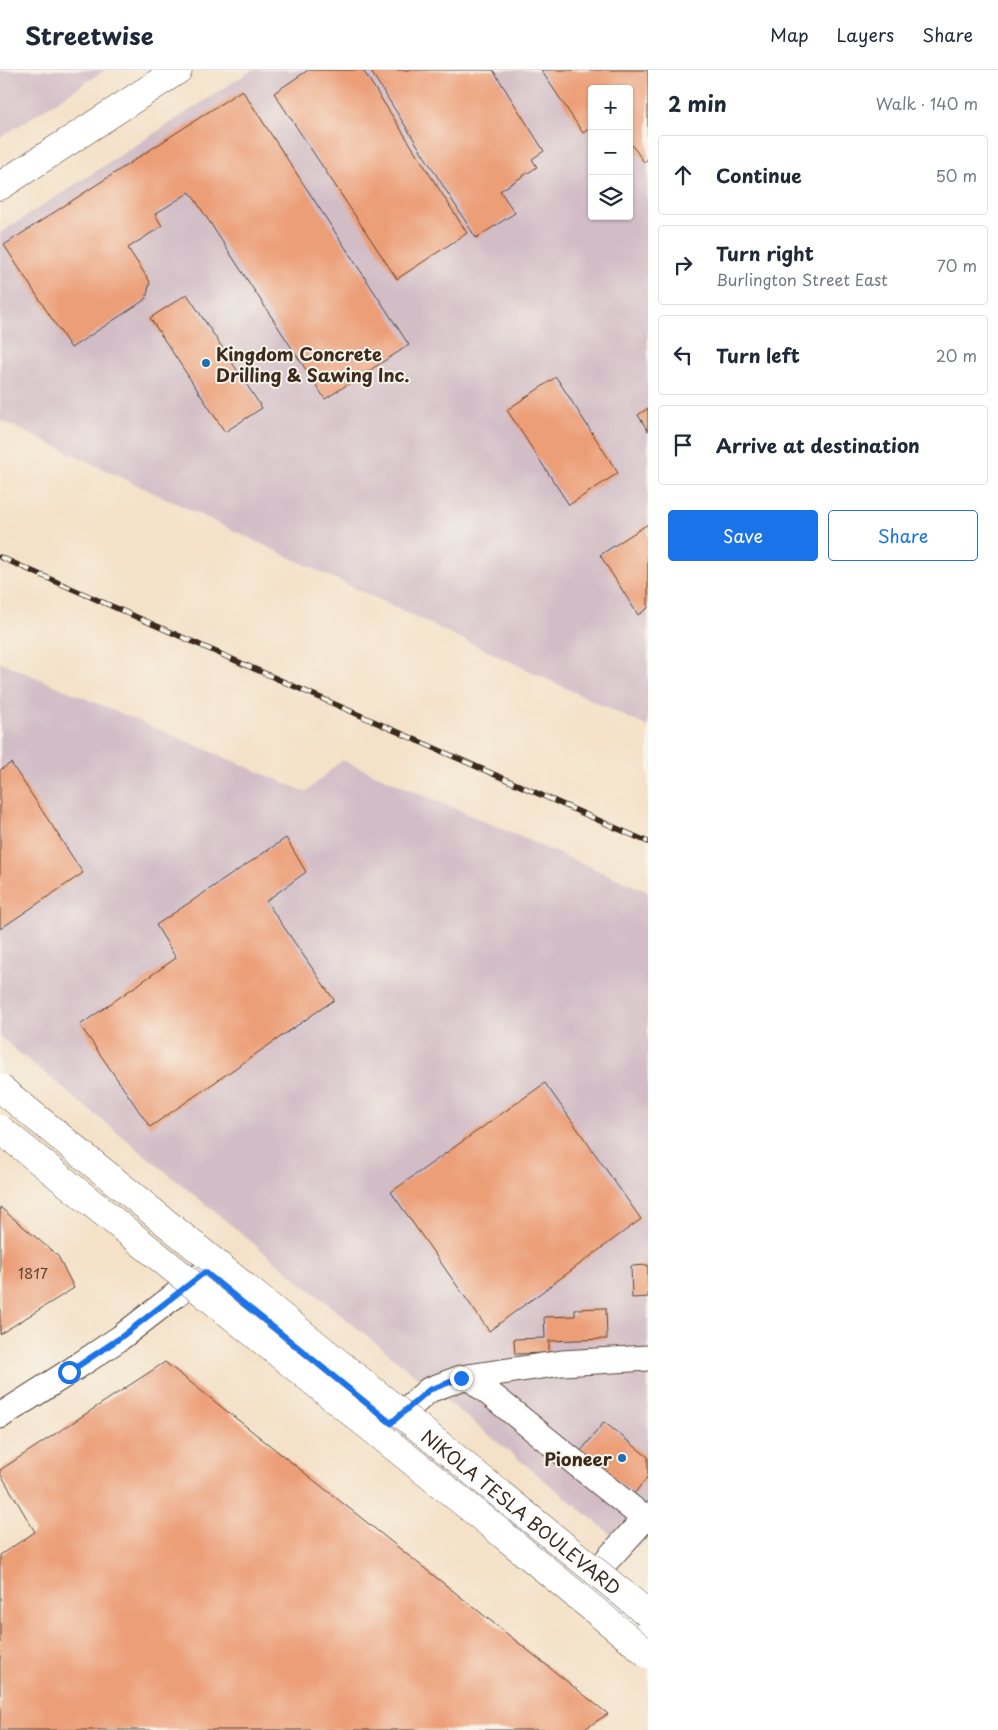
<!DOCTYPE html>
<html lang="en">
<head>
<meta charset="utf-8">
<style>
	:root { --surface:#fff; --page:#f6f6f7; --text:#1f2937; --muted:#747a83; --line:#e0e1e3; --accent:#1a73e8 }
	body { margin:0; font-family:"Playpen Sans",sans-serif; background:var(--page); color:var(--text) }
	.controls { position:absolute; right:15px; top:15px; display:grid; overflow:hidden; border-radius:5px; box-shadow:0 1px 4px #0004 }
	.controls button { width:45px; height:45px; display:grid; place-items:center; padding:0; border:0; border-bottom:1px solid var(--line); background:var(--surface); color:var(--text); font:25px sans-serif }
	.stop { position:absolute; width:15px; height:15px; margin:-11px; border:4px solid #1a73e8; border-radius:50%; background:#fff }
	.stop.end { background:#1a73e8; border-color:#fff; box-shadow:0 1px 5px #0008 }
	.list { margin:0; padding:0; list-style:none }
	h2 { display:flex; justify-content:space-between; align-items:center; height:65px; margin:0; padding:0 20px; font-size:21px }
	h2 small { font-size:16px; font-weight:400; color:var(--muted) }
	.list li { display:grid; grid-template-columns:32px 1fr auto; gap:15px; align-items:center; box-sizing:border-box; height:80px; margin:0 10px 10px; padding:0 10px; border:1px solid var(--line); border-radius:5px }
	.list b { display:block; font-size:19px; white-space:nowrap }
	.list p { margin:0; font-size:16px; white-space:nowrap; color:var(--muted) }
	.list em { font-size:16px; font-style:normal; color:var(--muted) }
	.actions { display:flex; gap:10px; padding:15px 20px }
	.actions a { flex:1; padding:11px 0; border:1px solid var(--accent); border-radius:5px; text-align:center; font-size:18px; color:var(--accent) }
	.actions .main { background:var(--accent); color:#fff }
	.icon { flex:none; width:28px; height:28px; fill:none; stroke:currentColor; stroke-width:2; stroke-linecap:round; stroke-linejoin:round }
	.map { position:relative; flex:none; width:648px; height:1660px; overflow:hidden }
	header { display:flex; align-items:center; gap:30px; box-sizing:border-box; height:70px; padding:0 25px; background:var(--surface); border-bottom:1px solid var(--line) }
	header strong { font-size:24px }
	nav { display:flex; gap:28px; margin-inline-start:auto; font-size:18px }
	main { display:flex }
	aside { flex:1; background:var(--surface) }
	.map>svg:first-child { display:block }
	.industrial { fill:#d2bdc6; fill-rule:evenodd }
	.building { fill:#ec9e77 }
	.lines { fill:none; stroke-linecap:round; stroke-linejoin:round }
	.minor-casing { stroke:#574538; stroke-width:27 }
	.major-casing { stroke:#574538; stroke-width:29 }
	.minor { stroke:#fff; stroke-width:25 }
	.major { stroke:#fff; stroke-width:28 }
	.rail-casing { stroke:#3b2a1e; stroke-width:5.5 }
	.rail { stroke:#f7f3e8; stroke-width:4; stroke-dasharray:11; stroke-linecap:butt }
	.highway-bridge-casing { stroke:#574538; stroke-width:29; stroke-linecap:butt }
	.highway-bridge { stroke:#fff; stroke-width:28 }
	.route { stroke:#1a73e8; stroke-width:6 }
	.poi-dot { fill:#1f6fb2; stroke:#f7f3e8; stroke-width:2 }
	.labels { text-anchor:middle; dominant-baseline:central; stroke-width:4; stroke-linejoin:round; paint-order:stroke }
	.number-label { font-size:15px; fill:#674734 }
	.poi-label { font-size:18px; font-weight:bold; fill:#3b2a1e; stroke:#f7f3e8; text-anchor:start }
	.street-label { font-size:18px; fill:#3b2a1e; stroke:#f7f3e8 }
</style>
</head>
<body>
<header>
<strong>Streetwise</strong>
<nav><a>Map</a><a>Layers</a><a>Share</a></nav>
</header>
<main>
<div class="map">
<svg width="648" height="1660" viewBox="0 0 648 1660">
	<rect width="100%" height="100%" fill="#f7f3e8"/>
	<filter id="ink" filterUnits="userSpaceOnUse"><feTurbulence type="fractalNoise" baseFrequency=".02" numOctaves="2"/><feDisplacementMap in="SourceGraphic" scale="10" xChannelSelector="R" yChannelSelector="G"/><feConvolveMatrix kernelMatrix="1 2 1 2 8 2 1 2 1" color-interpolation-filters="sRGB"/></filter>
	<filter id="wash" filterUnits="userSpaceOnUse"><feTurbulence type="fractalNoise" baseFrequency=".0096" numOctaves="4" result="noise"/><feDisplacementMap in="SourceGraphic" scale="20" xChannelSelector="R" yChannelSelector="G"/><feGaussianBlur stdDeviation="1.12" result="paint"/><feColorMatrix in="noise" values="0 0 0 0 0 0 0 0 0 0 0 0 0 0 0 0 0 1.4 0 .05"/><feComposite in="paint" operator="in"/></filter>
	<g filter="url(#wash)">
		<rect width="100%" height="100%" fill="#f4e1c8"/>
		<g class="industrial">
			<path d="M0,0H105L0,68Z"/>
			<path d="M252,0H648V657L0,350V163ZM592,19H629V146H592Z"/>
			<path d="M0,592L306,722L342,690L648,822V1470L630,1480L0,967Z"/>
		</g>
		<g id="blocks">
			<g class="building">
				<path d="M308,0H363L467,163L397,209L274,23Z"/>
				<path d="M370,0H493L544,81L532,89L537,97L500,121L515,143L476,168Z"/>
				<path d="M541,0H648V89L644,92L629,71V19H592V57L583,63Z"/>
				<path d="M242,20L409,275L325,329L190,122L155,144L162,156L128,178L150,212L146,229L71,278L4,175Z"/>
				<path d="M187,224L262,338L225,362L150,248Z"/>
				<path d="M556,307L618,403L569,435L507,340Z"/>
				<path d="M648,338V361L638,345Z"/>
				<path d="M648,454V538L638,545L600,485Z"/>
				<path d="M11,693L83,803L0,859V700Z"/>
				<path d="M286,768L306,802L266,831L334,930L150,1057L80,955L176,888L156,855Z"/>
				<path d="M545,1013L641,1149L489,1261L391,1122Z"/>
				<path d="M0,1137L58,1186L74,1218L0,1264Z"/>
				<path d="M648,1195V1227L632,1228L631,1196Z"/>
				<path d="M606,1238L607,1269L549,1271V1283L515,1284L514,1269L545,1268L544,1247L575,1246V1239Z"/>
				<path d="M165,1292L608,1644L583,1660H0V1485L35,1462L0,1403V1400Z"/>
				<path d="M604,1352L648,1387V1406L634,1424L581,1381Z"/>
			</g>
		</g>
	</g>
	<g filter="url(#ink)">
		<use href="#blocks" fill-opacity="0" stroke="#574538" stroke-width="1"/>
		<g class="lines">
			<defs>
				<g id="minor">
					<path d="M469,1307L644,1448"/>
					<path d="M0,1346L69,1302L120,1268L205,1202"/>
					<path d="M391,1353L429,1320L461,1308L562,1293L648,1288"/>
					<path d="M586,1513L648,1445"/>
				</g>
				<g id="major">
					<path d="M0,116L178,0"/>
					<path d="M256,1243L648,1563"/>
				</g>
			</defs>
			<use href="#minor" class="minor-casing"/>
			<use href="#major" class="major-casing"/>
			<use href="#minor" class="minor"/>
			<use href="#major" class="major"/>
			<defs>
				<path id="rail" d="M0,487L648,772"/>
			</defs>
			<use href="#rail" class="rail-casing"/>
			<use href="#rail" class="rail"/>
			<defs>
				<g id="highway-bridge">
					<path id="s1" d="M0,1018L648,1544"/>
					<path d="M0,1059L485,1450L648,1584"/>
				</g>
			</defs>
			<use href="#highway-bridge" class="highway-bridge-casing"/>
			<use href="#highway-bridge" class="highway-bridge"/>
		</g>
	</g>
	<g class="lines" filter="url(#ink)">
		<path class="route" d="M69,1302L120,1268L205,1202L391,1353L429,1320L461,1308"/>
	</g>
	<g class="poi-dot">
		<circle cx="206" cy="293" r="5"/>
		<circle cx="622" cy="1388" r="5"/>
	</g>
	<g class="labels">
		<g class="number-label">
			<text x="33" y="1202">1817</text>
		</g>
		<g class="poi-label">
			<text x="216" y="283">Kingdom Concrete<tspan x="216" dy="21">Drilling &amp; Sawing Inc.</tspan></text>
			<text x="612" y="1388" text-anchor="end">Pioneer</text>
		</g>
		<g class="street-label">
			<text stroke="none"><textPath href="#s1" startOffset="672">NIKOLA TESLA BOULEVARD</textPath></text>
		</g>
	</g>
</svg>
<div class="controls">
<button>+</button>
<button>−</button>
<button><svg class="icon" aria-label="layers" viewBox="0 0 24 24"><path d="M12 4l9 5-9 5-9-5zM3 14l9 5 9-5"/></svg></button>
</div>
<div class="stop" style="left:69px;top:1302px"></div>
<div class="stop end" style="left:461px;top:1308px"></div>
</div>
<aside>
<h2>2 min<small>Walk · 140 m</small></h2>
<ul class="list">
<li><svg class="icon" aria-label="ahead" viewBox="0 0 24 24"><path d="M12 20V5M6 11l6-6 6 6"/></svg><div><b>Continue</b></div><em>50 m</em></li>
<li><svg class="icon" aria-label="right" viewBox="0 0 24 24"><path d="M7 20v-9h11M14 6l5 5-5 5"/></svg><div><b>Turn right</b><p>Burlington Street East</p></div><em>70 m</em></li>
<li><svg class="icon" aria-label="left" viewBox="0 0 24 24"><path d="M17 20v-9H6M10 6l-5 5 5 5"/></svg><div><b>Turn left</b></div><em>20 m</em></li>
<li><svg class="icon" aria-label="arrive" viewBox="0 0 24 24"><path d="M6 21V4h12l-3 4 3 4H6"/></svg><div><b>Arrive at destination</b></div></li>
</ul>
<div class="actions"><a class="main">Save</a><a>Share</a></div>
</aside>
</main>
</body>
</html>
